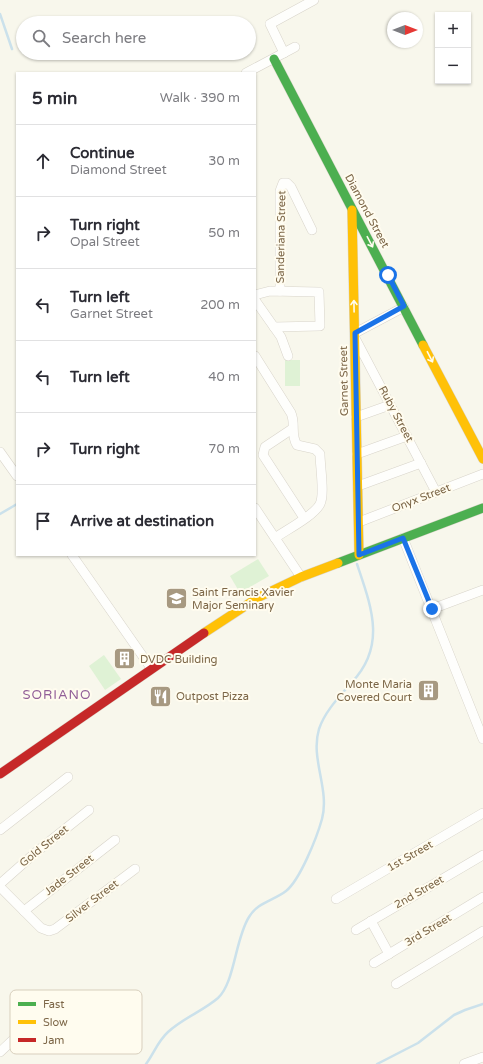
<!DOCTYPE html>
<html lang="en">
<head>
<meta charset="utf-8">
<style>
	:root { --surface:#fff; --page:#f2f2f3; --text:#2b2b33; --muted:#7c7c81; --line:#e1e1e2 }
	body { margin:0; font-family:"Varela Round",sans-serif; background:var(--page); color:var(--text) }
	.controls { position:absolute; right:12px; top:12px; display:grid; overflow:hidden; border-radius:0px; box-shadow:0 1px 3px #0004 }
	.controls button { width:36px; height:36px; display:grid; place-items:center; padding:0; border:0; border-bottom:1px solid var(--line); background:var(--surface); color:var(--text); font:20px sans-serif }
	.compass { position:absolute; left:387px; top:12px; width:36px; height:36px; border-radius:50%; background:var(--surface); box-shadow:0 1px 3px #0004; rotate:90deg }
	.stop { position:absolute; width:12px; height:12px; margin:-9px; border:3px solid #1a73e8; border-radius:50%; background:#fff }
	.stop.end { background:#1a73e8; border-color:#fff; box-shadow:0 1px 4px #0008 }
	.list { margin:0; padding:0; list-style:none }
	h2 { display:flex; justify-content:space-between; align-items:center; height:52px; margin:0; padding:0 16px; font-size:17px }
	h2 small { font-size:13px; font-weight:400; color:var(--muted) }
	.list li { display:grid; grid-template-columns:26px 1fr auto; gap:12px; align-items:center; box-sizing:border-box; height:72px; padding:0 16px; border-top:1px solid var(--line) }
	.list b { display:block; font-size:15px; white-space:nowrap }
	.list p { margin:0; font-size:13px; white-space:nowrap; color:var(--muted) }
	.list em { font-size:13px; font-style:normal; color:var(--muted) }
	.icon { flex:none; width:22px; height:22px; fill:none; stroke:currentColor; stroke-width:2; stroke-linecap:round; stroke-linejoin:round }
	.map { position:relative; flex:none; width:483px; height:1064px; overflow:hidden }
	.search { position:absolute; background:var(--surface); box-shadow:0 1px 3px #0004; left:16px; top:16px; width:240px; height:44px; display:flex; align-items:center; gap:10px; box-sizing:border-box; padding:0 14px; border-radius:22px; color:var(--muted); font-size:15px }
	.panel { position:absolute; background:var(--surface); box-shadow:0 1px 3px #0004; left:16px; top:72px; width:240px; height:484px; border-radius:0px }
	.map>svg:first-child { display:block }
	.grass { fill:#dff2d5 }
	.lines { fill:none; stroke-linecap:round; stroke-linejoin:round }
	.stream { stroke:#cbe1eb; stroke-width:2.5 }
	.street-casing { stroke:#d8d4ca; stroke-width:10 }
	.fast-casing { stroke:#d9d4c9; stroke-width:10 }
	.slow-casing { stroke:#d9d4c9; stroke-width:10 }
	.jam-casing { stroke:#d9d4c9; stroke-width:10 }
	.street { stroke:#fefefc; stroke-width:9 }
	.fast { stroke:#4caf50; stroke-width:9 }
	.slow { stroke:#ffc107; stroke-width:9 }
	.jam { stroke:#c62828; stroke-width:9 }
	.oneway { stroke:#fffcef }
	.route { stroke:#1a73e8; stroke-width:5 }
	.labels { text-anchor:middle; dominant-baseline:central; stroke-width:4; stroke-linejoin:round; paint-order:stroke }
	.street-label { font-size:11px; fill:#7c6647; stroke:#fffcef }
	.poi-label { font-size:11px; fill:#7c6647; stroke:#fffcef; text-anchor:start }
	.quarter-label { font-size:13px; letter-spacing:1px; fill:#925f98; stroke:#fffcef }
	.key { fill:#fffcef; stroke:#d8cfbd; stroke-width:1 }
	.key-label { font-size:11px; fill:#7c6647 }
</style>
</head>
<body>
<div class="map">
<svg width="483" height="1064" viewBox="0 0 483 1064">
	<rect width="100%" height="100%" fill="#f8f7ec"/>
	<g class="grass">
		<rect x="285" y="360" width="15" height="26"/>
		<path d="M258,559L269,576L240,593L230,576Z"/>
		<path d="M104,655L121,679L105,690L89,666Z"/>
	</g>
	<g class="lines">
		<g class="stream">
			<path d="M0,14L12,49"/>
			<path d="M0,514L17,504"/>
			<path d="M146,1064C154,1053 158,1041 168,1032C183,1018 203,1011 218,998C235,982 235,939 249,917C258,902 273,901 286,891C300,880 317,837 322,819C330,789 310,759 319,729C325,711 340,696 352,682C387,645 371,606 357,564"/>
			<path d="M377,1064L418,1043L454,1015L465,1010L483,1004"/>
		</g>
		<defs>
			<g id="street">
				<path d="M284,53L270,24L314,0"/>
				<path d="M246,73L295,47"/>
				<path d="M280,291V191L283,183H287L291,187L312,230"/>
				<path d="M255,295L270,291L319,292L320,326L274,327"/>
				<path d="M255,300L281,337L288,356"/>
				<path d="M355,333L404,307"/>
				<path d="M355,338L436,492"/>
				<path d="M255,356L291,413C296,424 290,434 297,445L315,449L320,454C320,466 325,495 320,504C314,516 286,530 275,538"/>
				<path d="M356,417L390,405"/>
				<path d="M292,429L265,447L263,455L304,518"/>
				<path d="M0,452L17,476"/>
				<path d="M357,454L407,436"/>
				<path d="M358,486L421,463"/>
				<path d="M255,508L301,577"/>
				<path d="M359,522L483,474"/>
				<path d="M403,538L483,739"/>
				<path d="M72,555L151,668"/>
				<path d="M432,609L483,590"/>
				<path d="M0,830L68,777"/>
				<path d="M0,884L35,853L89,810"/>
				<path d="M0,887L41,928L49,931L55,929L135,869"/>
				<path d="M336,899L483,813"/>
				<path d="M24,911L115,840"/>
				<path d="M371,921L389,954"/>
				<path d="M356,930L483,855"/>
				<path d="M374,963L483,897"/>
				<path d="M396,984L483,931"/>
				<path d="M0,1052L17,1036"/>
				<path d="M464,1064L483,1057"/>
			</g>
			<g id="fast">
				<path d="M274,59L423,345"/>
				<path d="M338,563L483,508"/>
			</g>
			<g id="slow">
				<path d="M352,210L359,555"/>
				<path d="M423,345L483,459"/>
				<path d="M204,633L259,597L301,577L338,563"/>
			</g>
			<path id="jam" d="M0,774L204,633"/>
		</defs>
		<use href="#street" class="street-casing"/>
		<use href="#fast" class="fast-casing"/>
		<use href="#slow" class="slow-casing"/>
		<use href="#jam" class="jam-casing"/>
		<use href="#street" class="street"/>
		<use href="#fast" class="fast"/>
		<use href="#slow" class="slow"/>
		<use href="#jam" class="jam"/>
	</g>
	<defs><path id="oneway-shaft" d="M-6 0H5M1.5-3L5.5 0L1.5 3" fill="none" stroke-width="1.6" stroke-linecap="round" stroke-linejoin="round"/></defs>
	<g class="oneway">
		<use href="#oneway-shaft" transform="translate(370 242) rotate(62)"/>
		<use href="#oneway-shaft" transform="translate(354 306) rotate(-91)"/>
		<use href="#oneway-shaft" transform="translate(430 357) rotate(63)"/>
	</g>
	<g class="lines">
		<path class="route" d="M388,275L404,306L355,333L359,555L403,538L432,609"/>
	</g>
	<defs>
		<symbol id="university-square" viewBox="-11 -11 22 22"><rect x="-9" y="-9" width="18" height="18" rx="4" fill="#a79981" stroke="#fffcef"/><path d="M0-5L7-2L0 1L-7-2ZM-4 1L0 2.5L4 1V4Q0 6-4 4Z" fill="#fff"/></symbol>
		<symbol id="building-square" viewBox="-11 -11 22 22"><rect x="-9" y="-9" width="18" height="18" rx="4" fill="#a79981" stroke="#fffcef"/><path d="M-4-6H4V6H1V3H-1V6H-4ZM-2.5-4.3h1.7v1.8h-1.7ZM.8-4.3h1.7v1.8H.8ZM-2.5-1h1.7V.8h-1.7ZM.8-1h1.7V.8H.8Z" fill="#fff"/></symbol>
		<symbol id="restaurant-square" viewBox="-11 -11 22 22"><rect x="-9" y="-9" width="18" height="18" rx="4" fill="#a79981" stroke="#fffcef"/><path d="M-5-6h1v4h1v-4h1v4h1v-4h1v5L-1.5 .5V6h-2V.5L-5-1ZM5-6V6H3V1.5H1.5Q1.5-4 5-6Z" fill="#fff"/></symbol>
	</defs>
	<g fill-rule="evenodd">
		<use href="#university-square" x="164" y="586" width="25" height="25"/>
		<use href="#building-square" x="112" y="646" width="25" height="25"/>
		<use href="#building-square" x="416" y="678" width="25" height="25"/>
		<use href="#restaurant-square" x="148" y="684" width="25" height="25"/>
	</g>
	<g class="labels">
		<g class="street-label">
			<text transform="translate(367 211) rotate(62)">Diamond Street</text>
			<text transform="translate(281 237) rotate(-89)">Sanderiana Street</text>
			<text transform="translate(344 381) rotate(-91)">Garnet Street</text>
			<text transform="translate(396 414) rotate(62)">Ruby Street</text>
			<text transform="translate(421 498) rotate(-21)">Onyx Street</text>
			<text transform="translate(44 846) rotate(-39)">Gold Street</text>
			<text transform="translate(410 856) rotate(-30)">1st Street</text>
			<text transform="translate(69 875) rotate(-38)">Jade Street</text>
			<text transform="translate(419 892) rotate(-30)">2nd Street</text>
			<text transform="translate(92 901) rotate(-37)">Silver Street</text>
			<text transform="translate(428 930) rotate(-31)">3rd Street</text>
		</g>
		<g class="poi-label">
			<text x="192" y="592">Saint Francis Xavier<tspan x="192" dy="13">Major Seminary</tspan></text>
			<text x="140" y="659">DVDC Building</text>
			<text x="412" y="684" text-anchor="end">Monte Maria<tspan x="412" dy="13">Covered Court</tspan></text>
			<text x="176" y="696">Outpost Pizza</text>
		</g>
		<g class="quarter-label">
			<text x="57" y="695">SORIANO</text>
		</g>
	</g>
	<rect x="10" y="990" width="132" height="64" rx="6" class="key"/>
	<rect x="18" y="1002" width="18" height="4" fill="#4caf50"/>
	<rect x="18" y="1020" width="18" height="4" fill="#ffc107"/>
	<rect x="18" y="1038" width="18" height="4" fill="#c62828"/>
	<g class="key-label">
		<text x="43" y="1008">Fast</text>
		<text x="43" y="1026">Slow</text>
		<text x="43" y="1044">Jam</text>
	</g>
</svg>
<div class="controls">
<button>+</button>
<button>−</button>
</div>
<svg class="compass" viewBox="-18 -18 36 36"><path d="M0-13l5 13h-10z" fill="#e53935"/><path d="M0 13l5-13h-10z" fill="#7c7c81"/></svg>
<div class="stop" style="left:388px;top:275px"></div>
<div class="stop end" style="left:432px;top:609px"></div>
<div class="search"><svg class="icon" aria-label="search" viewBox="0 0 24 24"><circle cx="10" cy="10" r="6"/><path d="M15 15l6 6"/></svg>Search here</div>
<section class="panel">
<h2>5 min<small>Walk · 390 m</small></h2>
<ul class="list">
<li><svg class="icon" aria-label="ahead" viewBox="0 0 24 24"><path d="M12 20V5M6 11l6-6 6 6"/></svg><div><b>Continue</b><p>Diamond Street</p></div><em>30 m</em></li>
<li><svg class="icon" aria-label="right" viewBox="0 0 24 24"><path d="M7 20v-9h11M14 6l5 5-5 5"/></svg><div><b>Turn right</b><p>Opal Street</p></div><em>50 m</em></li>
<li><svg class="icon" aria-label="left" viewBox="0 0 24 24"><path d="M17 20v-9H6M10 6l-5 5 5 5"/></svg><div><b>Turn left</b><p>Garnet Street</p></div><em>200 m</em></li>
<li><svg class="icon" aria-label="left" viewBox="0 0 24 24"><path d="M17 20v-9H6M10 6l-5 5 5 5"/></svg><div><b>Turn left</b></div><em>40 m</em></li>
<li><svg class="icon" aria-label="right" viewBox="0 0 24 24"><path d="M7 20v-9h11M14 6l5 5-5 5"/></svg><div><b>Turn right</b></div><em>70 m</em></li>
<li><svg class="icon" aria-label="arrive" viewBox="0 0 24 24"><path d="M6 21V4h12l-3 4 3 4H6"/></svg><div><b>Arrive at destination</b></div></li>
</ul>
</section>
</div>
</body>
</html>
